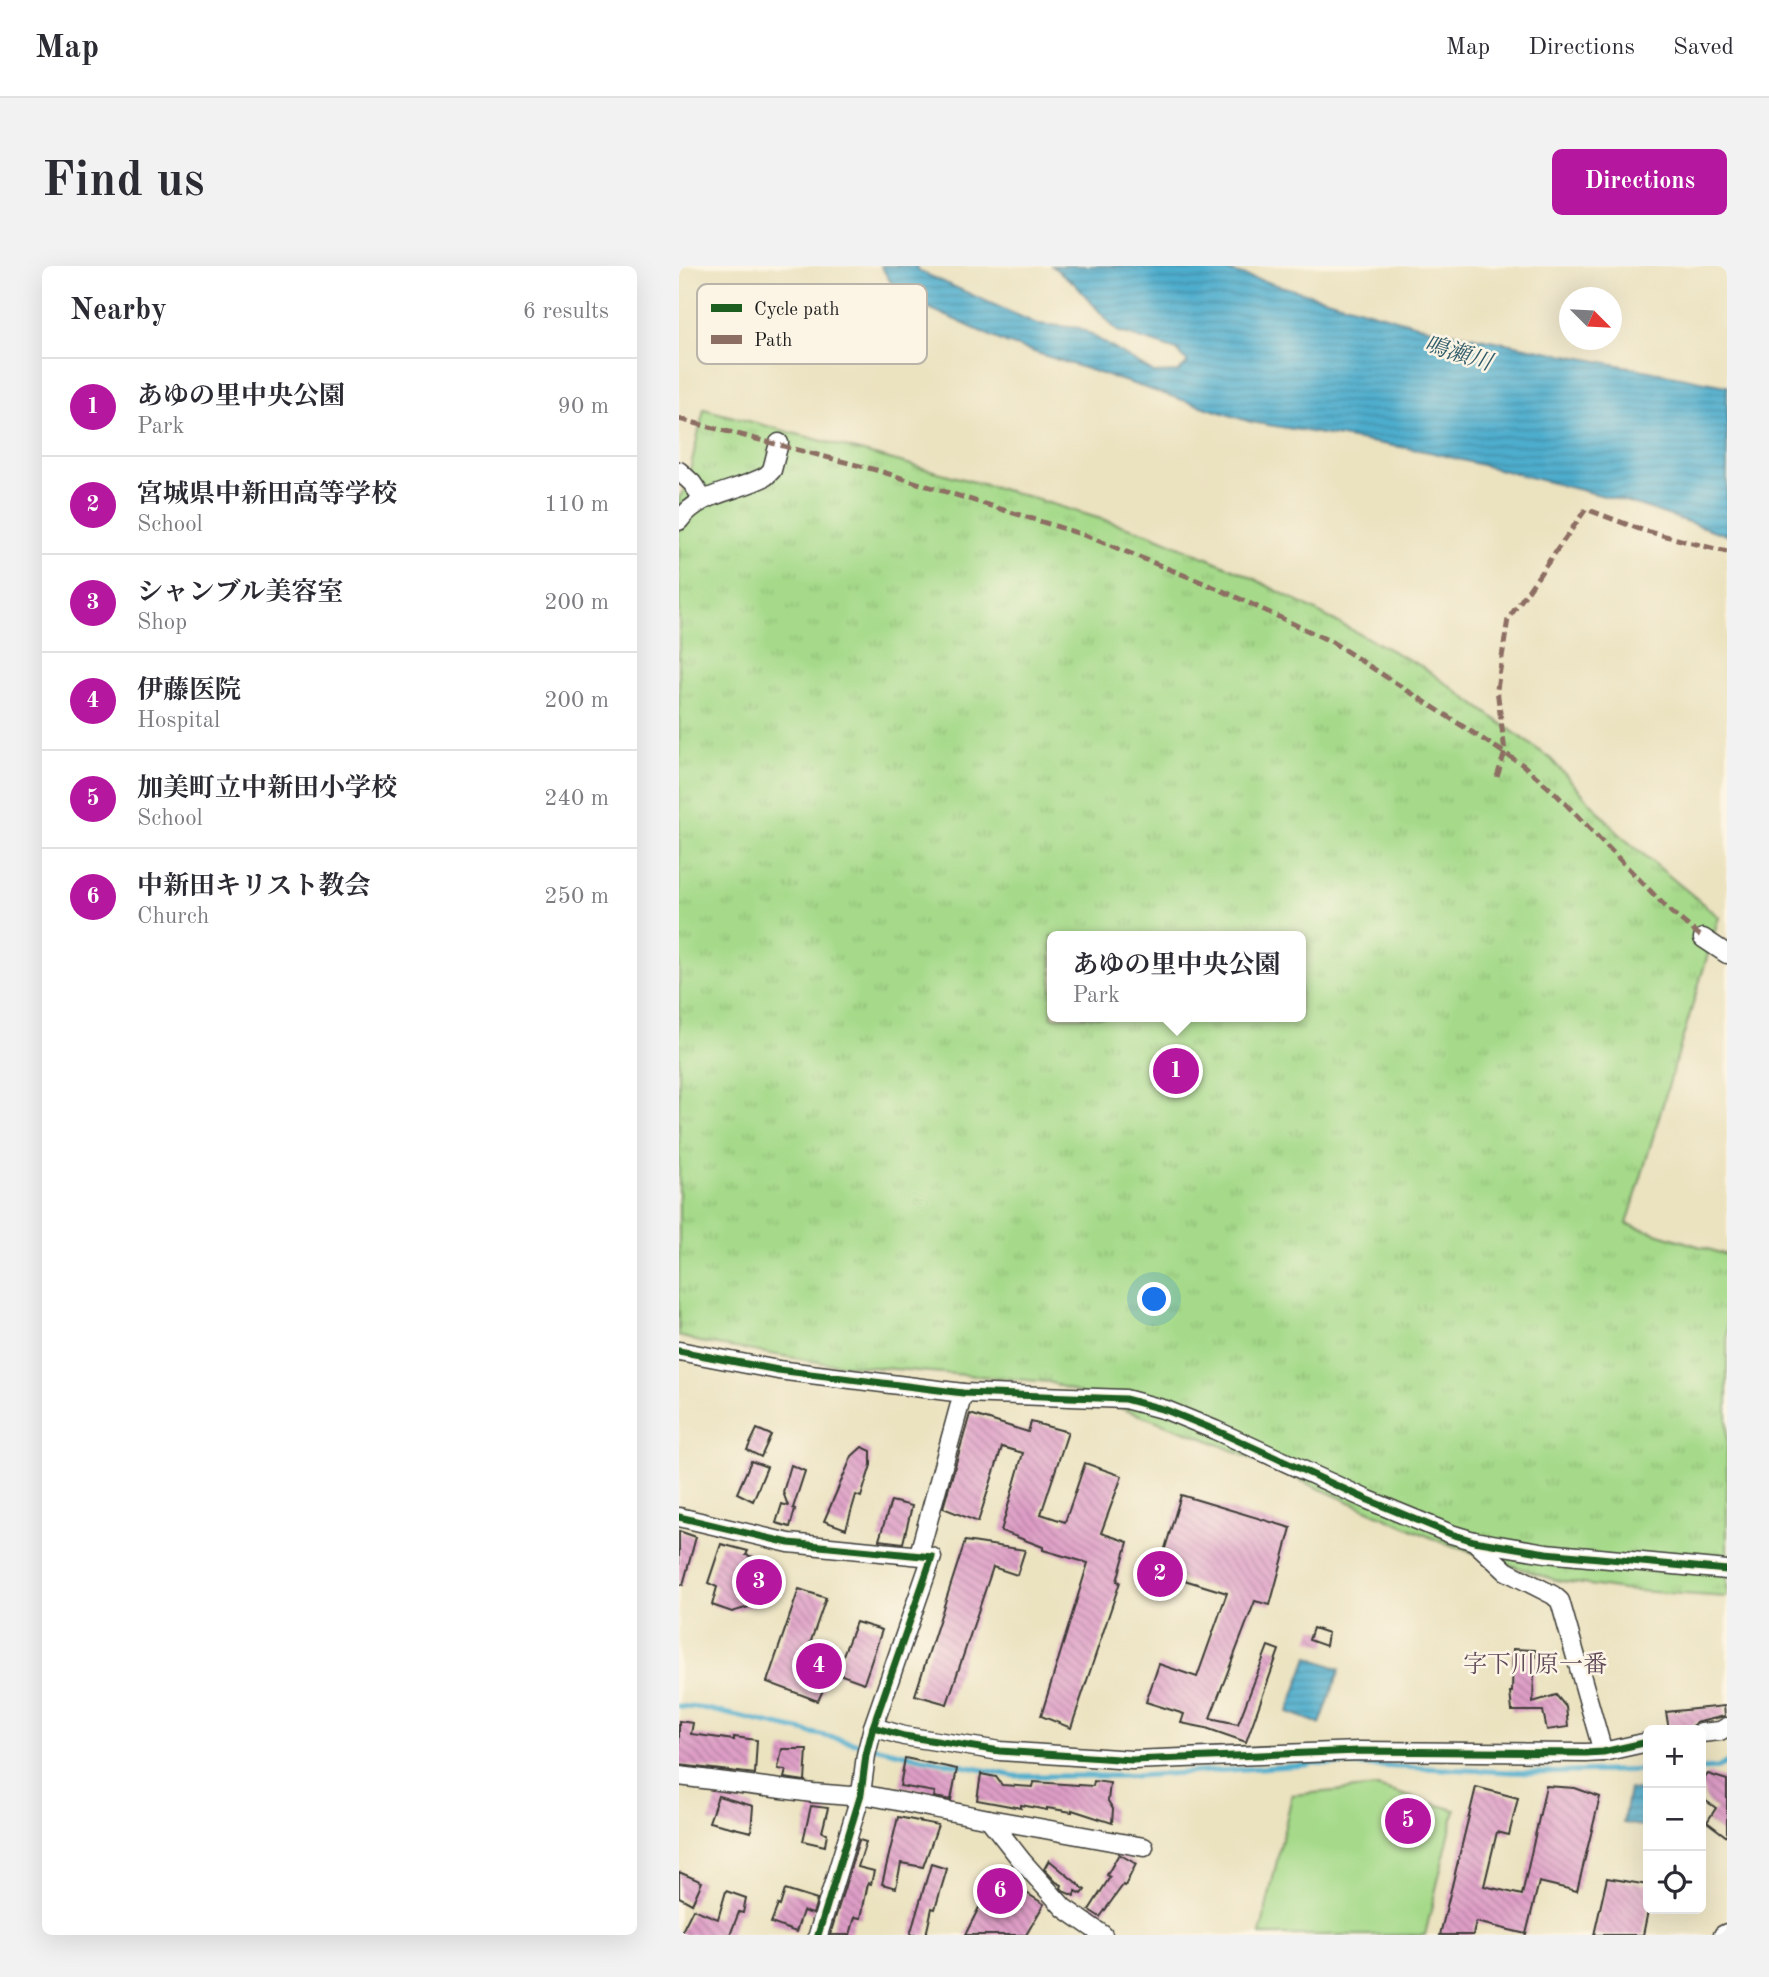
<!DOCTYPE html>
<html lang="en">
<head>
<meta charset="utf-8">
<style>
	:root { --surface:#fff; --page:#f2f2f3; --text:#2b2b33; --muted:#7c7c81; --line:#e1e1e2; --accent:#b5179e }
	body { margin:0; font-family:"Old Standard TT","Noto Serif JP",serif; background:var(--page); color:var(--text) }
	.controls { position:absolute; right:21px; bottom:21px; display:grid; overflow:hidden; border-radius:10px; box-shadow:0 7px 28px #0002 }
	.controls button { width:63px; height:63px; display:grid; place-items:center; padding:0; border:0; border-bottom:2px solid var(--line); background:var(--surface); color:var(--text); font:35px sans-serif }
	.compass { position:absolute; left:880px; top:21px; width:63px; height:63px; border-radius:50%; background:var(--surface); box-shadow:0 7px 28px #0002; rotate:114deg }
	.you { position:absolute; left:476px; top:1034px; width:24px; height:24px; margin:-18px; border:5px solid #fff; border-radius:50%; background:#1a73e8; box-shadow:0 0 0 10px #1a73e833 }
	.badge { display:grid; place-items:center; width:46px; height:46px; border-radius:50%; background:var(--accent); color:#fff; font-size:23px; font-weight:700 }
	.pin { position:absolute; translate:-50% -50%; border:4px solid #fff; box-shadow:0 2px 7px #0006 }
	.popup { position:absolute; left:368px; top:665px; width:259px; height:91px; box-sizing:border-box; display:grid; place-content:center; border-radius:10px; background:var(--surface); filter:drop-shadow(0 2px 5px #0005); font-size:23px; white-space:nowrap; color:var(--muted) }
	.popup b { font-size:26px; color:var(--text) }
	.popup::after { content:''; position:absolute; left:50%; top:100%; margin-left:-14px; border:14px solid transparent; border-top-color:var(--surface) }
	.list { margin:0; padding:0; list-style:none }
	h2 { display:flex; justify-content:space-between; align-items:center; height:91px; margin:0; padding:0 28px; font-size:30px }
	h2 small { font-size:23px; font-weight:400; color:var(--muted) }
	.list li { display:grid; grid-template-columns:46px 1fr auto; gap:21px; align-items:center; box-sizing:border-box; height:98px; padding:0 28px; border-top:2px solid var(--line) }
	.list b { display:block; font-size:26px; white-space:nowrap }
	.list p { margin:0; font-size:23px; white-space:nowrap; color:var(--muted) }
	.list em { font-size:23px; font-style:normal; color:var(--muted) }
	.icon { flex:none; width:38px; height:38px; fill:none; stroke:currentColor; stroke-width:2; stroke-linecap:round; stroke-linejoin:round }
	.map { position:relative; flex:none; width:1048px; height:1669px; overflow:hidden; border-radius:10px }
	header { display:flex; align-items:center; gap:42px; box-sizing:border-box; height:98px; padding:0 35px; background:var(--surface); border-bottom:2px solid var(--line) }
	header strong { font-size:33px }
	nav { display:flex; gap:38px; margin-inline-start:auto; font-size:24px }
	.intro { display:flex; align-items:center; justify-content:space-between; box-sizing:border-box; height:168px; padding:0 42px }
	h1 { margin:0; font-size:49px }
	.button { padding:18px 32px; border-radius:10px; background:var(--accent); color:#fff; font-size:24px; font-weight:700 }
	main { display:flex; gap:42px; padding:0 42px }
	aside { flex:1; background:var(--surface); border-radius:10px; box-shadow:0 7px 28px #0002 }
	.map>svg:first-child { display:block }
	.green { fill:#a6da8a; stroke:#617b53; stroke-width:2 }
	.park { fill:url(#park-tufts); stroke:#617b53; stroke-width:2; fill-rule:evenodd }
	.water { fill:url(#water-rules); stroke:#356474; stroke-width:2 }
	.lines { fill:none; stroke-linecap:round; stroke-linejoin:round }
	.stream { stroke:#4eadcd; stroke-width:5 }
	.building { fill:url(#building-back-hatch) }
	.minor-casing { stroke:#3b3a35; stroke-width:21 }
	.minor { stroke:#fff; stroke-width:18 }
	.quiet { stroke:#8d6e63; stroke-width:5; stroke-dasharray:10 5; stroke-linecap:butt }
	.cycleway-casing { stroke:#fcf5e5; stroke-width:11 }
	.cycleway { stroke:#1b5e20; stroke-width:7 }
	.labels { text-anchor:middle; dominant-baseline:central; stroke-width:5; stroke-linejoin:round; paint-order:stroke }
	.water-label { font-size:23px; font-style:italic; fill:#325d6c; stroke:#fcf5e5 }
	.quarter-label { font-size:24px; fill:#604958; stroke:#fcf5e5 }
	.key { fill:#fcf5e5; stroke:#b9b4a9; stroke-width:2 }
	.key-label { font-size:19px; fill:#1c1c1c }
</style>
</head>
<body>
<header>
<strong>Map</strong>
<nav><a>Map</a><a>Directions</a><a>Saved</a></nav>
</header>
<div class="intro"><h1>Find us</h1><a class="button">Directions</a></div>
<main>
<aside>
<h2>Nearby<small>6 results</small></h2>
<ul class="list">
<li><span class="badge">1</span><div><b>あゆの里中央公園</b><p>Park</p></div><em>90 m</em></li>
<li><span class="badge">2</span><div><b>宮城県中新田高等学校</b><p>School</p></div><em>110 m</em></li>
<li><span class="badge">3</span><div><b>シャンブル美容室</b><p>Shop</p></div><em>200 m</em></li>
<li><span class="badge">4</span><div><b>伊藤医院</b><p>Hospital</p></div><em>200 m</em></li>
<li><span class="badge">5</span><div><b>加美町立中新田小学校</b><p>School</p></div><em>240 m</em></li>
<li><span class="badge">6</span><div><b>中新田キリスト教会</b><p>Church</p></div><em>250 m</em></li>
</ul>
</aside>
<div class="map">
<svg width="1048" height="1669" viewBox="0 0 1048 1669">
	<defs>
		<pattern id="park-tufts" width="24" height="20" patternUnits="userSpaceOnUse" patternTransform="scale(1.75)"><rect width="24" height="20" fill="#a6da8a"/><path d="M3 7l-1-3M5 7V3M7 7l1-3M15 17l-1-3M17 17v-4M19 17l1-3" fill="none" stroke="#8eba76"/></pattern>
		<pattern id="water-rules" width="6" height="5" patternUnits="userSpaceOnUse" patternTransform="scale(1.75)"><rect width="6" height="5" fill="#4eadcd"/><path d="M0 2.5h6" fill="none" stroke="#408ca6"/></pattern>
		<pattern id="building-back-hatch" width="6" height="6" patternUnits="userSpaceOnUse" patternTransform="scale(1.75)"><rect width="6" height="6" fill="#de9dc6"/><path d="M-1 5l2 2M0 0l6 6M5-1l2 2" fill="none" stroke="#b37fa0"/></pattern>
	</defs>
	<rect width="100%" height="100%" fill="#fcf5e5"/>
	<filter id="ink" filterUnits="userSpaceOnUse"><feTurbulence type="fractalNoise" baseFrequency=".0143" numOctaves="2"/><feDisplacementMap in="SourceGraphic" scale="14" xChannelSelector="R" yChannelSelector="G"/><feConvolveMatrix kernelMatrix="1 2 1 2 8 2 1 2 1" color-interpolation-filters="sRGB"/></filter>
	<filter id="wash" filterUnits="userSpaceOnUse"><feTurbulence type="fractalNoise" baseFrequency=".00686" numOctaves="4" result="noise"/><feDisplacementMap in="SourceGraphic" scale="28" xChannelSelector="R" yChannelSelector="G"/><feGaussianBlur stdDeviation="1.57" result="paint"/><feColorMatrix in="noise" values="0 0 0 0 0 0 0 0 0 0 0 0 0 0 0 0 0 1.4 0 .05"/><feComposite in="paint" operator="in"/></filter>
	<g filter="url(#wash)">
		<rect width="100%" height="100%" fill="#ebe2c0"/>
		<path class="green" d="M698,1521L776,1544L746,1669H581L613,1529Z"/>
		<path class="park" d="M25,143L340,228L468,267L566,308L744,401L872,493L942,570L1040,651L948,958L1048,989V1331L944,1324L876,1314L760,1275L527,1173L370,1116L145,1097L21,1076L0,1070V232L7,221ZM373,670H621V751H373Z"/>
		<g class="water">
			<path d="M202,0H237L240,5L358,58L401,62L475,107L499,106L509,97L498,84L438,65L396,18L373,0H532L749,62L1048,120V269L953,237L751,186L572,156L327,77L219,28Z"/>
			<path d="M629,1391L661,1403L641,1458L609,1446Z"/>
			<path d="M950,1523L969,1526V1561L944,1557Z"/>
		</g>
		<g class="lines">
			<g class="stream">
				<path d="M0,1440L28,1443L243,1492L336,1510H457L628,1499L634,1497L853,1507L969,1504"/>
				<path d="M1022,1503L1039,1502L1048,1496"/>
			</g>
		</g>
		<g id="blocks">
			<g class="building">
				<path d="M291,1148L349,1166L352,1156L389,1166L362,1248L386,1256L406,1197L443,1210L422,1267L449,1276L438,1315L441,1316L392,1462L362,1450L409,1297L364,1284V1281L322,1265L344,1187L323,1181L299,1256L264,1242Z"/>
				<path d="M78,1163L92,1169L82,1191L68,1184Z"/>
				<path d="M183,1181L192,1185V1199L182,1231L177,1229L167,1263L145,1255L173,1190Z"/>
				<path d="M72,1195L88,1201L74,1235L58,1227Z"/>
				<path d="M112,1199L126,1205L114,1242L116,1243L111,1261L97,1257L103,1238L109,1240L104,1226Z"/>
				<path d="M502,1229L612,1262L591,1339L576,1335L531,1452L559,1458L589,1380L600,1384L567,1476L527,1462L502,1457L505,1448L467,1436L480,1398L518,1411L548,1327L479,1306Z"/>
				<path d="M212,1235L233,1240L224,1277L200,1274Z"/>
				<path d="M0,1265L17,1271L4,1319L0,1318Z"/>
				<path d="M286,1275L346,1284L338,1309L314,1301L268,1438L236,1429Z"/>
				<path d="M42,1278L69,1285L67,1289L93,1296L80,1338L53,1346L33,1339L38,1321L29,1317Z"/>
				<path d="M120,1323L147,1332L126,1392L150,1411L139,1435L88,1416Z"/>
				<path d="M177,1356L203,1364L185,1417L157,1407Z"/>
				<path d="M634,1362L649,1367L647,1380L630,1374Z"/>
				<path d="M834,1383L856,1384L854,1436L877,1429L887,1441L889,1461L868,1464L864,1445H833L831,1426H833Z"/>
				<path d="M1045,1440L1046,1450L1016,1457L1011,1464H990L987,1446Z"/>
				<path d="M0,1455L14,1457L12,1468L55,1474V1471L78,1474L76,1508L0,1499Z"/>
				<path d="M103,1483H128L126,1515L105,1512L107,1504L99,1503Z"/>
				<path d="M226,1492L278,1503L272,1534L255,1531L256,1526L221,1520Z"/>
				<path d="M302,1508L317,1511L323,1519L354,1521L355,1516L414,1520L415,1515L431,1517L429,1535L434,1543L433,1557L393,1544V1546L368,1542V1544L342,1539V1542L298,1534Z"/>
				<path d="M1029,1508L1048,1514V1571L1028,1556L1037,1542L1027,1535L1022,1517Z"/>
				<path d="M867,1520L896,1522L921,1531L898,1625L860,1616L847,1668L797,1656L794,1669H761L797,1521L839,1532L830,1569L818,1566L805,1620L843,1629Z"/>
				<path d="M39,1530L74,1540L72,1566L30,1556Z"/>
				<path d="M132,1540L149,1542L143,1566L148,1567L146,1580L124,1575Z"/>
				<path d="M219,1551L259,1559L244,1601L222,1597L217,1622L203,1618Z"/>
				<path d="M180,1574L187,1576L179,1601L195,1605L192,1618L189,1617L182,1652L176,1651L171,1669H151Z"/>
				<path d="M440,1588L457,1598L446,1620L444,1619L421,1651L410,1644L431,1611L428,1609Z"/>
				<path d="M370,1594L406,1624L403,1628L397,1625L395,1630L386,1626L382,1622L383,1619L377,1616L365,1603Z"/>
				<path d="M252,1598L268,1603L256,1643L253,1642L247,1669H231Z"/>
				<path d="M0,1606L23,1616L13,1638L0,1631Z"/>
				<path d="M317,1608L365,1638L347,1669H286Z"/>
				<path d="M928,1612L969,1619V1645L964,1669H915Z"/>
				<path d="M106,1624L138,1634L134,1648L124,1645L117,1666L92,1657L99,1639L101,1640Z"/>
				<path d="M47,1625L67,1632L64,1647L60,1646L51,1669H1L14,1643L39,1653Z"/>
			</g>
		</g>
	</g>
	<g filter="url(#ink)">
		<use href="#blocks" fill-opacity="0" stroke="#3b3a35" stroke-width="2"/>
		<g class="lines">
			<defs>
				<g id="minor">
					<path d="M0,205L13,217L24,233"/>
					<path d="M0,255C20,226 58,226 87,210L93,204L100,177"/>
					<path d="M1024,672L1048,688"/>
					<path d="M0,1085L99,1104L284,1127L446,1133L487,1144L536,1164L687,1233L772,1268L795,1275L867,1287L1048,1304"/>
					<path d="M0,1251L110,1277L253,1291L194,1461L187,1489L182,1528L139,1669"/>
					<path d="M795,1275L827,1305L874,1329L881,1335L924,1486"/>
					<path d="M240,1288L284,1127"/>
					<path d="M194,1461L225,1470L321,1485L453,1494L680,1485L907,1487L924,1486L969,1476"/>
					<path d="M1022,1467L1041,1465L1048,1461"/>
					<path d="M0,1510L134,1527L171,1530L182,1528L310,1553L343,1595L385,1642L424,1669"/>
					<path d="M310,1553L465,1581"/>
					<path d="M1044,1669L1048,1667"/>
				</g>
			</defs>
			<use href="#minor" class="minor-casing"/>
			<use href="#minor" class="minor"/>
			<g class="quiet">
				<path d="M0,153L197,204L408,270L542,324L653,376L844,499L876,527L992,646L1024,672"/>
				<path d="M818,511L826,486L818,423L829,353L907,243L963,264L1048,286"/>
			</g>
			<defs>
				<g id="cycleway">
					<path d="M0,1085L99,1104L284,1127L446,1133L487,1144L536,1164L687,1233L772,1268L795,1275L867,1287L1048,1304"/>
					<path d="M0,1251L110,1277L253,1291L194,1461L187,1489L182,1528L139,1669"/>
					<path d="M194,1461L225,1470L321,1485L453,1494L680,1485L907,1487L924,1486L969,1476"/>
				</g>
			</defs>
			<use href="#cycleway" class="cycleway-casing"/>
			<use href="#cycleway" class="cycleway"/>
		</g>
	</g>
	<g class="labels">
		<g class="water-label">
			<text transform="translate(779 88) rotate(17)">鳴瀬川</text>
		</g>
		<g class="quarter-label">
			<text x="856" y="1400">字下川原一番</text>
		</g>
	</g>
	<rect x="18" y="18" width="230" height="80" rx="10" class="key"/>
	<rect x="32" y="38" width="31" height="8" fill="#1b5e20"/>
	<rect x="32" y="69" width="31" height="9" fill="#8d6e63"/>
	<g class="key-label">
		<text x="75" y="49">Cycle path</text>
		<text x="75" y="80">Path</text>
	</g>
</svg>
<div class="controls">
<button>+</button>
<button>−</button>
<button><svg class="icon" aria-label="locate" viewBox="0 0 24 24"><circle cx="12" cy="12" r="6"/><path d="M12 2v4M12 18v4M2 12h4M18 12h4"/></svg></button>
</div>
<svg class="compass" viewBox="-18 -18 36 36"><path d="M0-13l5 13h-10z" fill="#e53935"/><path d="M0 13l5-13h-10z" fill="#7c7c81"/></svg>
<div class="you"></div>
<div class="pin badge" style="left:497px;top:805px">1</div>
<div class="popup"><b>あゆの里中央公園</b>Park</div>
<div class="pin badge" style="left:481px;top:1308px">2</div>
<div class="pin badge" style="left:80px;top:1316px">3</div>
<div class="pin badge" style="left:140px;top:1400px">4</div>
<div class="pin badge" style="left:729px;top:1555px">5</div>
<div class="pin badge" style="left:321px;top:1625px">6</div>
</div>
</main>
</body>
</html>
